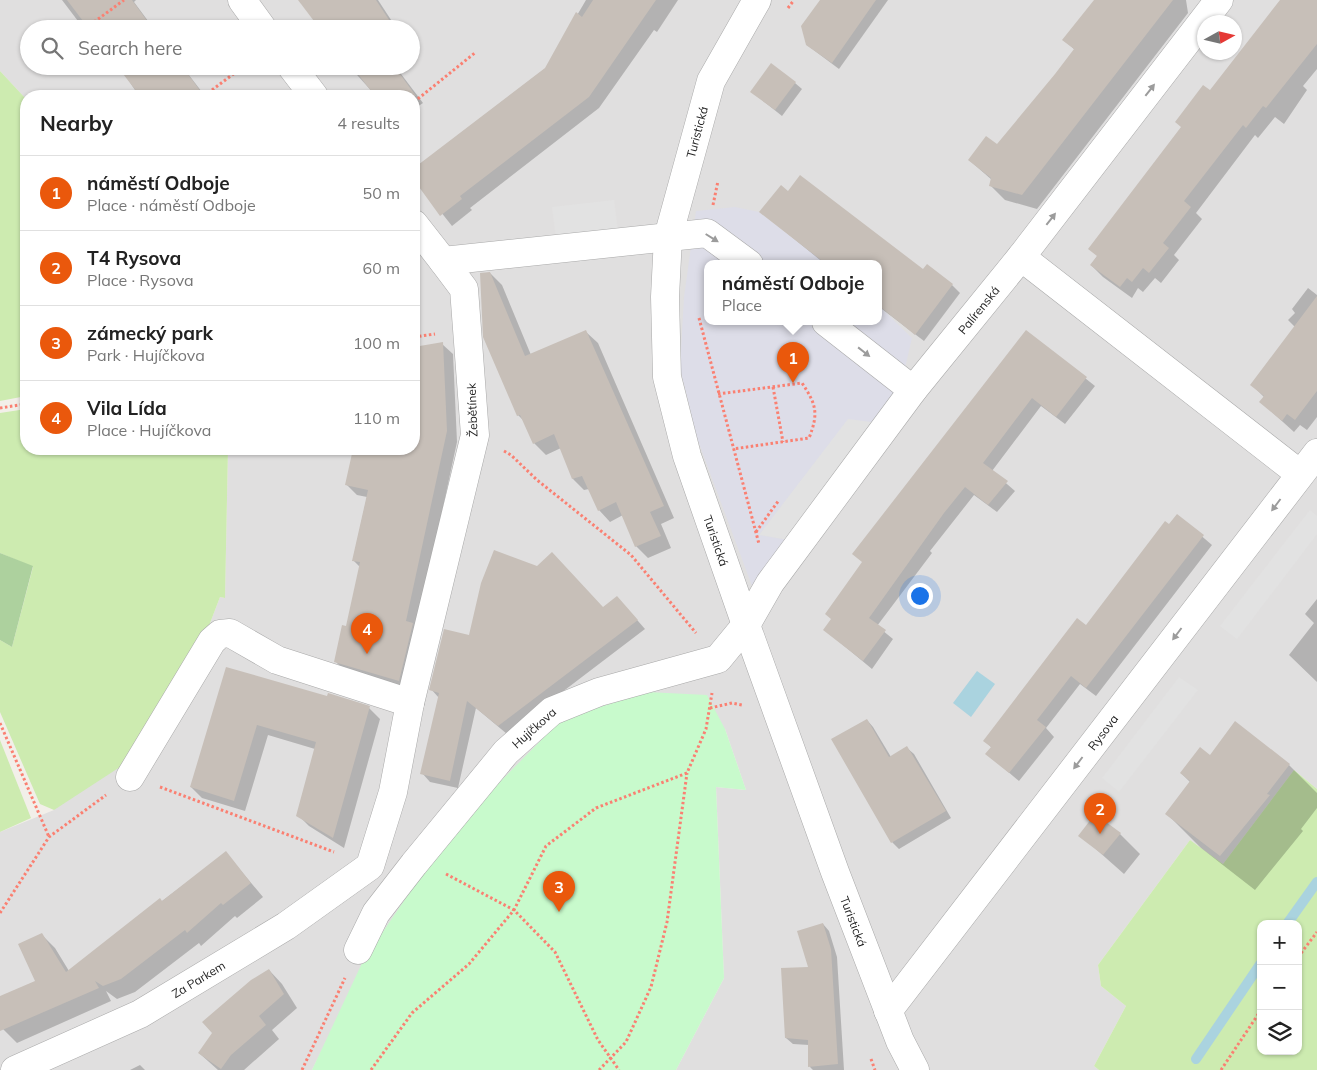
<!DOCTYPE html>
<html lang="en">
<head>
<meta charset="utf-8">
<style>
	:root { --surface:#fff; --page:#f2f2f2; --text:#222; --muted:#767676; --line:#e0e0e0; --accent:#ea580c }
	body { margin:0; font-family:Mulish,sans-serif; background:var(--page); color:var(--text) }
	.controls { position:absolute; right:15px; bottom:15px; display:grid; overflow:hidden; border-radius:10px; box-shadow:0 1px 4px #0004 }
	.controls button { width:45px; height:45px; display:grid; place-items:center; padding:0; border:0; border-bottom:1px solid var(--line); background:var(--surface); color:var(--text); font:25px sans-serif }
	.compass { position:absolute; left:1197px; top:15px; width:45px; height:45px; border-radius:50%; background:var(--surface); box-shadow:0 1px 4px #0004; rotate:82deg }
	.you { position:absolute; left:919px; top:595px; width:18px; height:18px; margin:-12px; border:4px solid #fff; border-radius:50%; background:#1a73e8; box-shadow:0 0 0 8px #1a73e833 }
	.badge { display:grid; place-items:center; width:32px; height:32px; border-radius:50%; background:var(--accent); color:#fff; font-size:16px; font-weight:700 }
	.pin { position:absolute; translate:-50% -41px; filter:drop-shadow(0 1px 2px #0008) }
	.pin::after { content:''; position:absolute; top:26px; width:18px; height:15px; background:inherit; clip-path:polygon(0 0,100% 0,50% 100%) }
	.popup { position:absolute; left:704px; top:260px; width:178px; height:65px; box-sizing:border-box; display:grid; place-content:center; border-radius:10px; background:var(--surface); filter:drop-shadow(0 1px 4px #0005); font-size:16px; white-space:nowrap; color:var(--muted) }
	.popup b { font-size:19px; color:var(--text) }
	.popup::after { content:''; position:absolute; left:50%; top:100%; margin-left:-10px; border:10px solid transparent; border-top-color:var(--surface) }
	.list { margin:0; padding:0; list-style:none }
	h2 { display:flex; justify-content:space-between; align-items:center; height:65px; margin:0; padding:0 20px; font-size:21px }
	h2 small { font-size:16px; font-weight:400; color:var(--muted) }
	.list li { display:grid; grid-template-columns:32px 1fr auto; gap:15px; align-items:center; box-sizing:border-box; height:75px; padding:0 20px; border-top:1px solid var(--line) }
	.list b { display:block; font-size:19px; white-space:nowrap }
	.list p { margin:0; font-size:16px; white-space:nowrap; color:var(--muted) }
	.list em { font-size:16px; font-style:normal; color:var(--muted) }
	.icon { flex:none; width:28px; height:28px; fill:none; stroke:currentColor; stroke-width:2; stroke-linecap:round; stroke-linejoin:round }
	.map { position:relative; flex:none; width:1317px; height:1070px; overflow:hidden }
	.search { position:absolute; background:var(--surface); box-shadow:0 1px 4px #0004; left:20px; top:20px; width:400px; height:55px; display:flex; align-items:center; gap:12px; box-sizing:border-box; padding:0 18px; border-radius:28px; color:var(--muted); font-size:19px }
	.panel { position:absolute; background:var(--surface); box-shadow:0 1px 4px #0004; left:20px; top:90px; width:400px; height:365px; border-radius:20px }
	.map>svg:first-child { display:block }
	.residential { fill:#e0dfdf; fill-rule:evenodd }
	.grass { fill:#cdebb0; fill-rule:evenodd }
	.forest { fill:#add19e }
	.park { fill:#c8facc }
	.parking { fill:#e2e2e2 }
	.plaza { fill:#dddde8 }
	.water { fill:#aad3df }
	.shadow { fill:#0003 }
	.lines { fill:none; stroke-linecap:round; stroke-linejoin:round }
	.stream { stroke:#aad3df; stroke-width:10 }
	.building { fill:#c7bfb8 }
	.minor-casing { stroke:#a9a9a9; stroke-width:29 }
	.path { stroke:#fa8072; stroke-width:3; stroke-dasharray:2.5 2.5; stroke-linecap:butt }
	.minor { stroke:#fff; stroke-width:28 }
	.oneway { fill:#9c9c9c }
	.labels { text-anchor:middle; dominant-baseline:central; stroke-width:4.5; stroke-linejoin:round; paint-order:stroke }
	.street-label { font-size:12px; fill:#222; stroke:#fff }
</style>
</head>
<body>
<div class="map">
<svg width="1317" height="1070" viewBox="0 0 1317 1070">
	<rect width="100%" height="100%" fill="#f2efe9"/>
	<path class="residential" d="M0,0H1317V789L1294,770L1223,864L1190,840L1098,965L1101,986L1126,1006L1094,1066L1099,1070H676L724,978L716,787L746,790L725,729L322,1050L312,1070H0V832L54,810L207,631L220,597L225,598L228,449H414V96H26V99L0,71ZM1204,22H1234V52H1204ZM29,29H411V66H29ZM708,264H878V322H708Z"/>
	<g class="grass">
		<path d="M0,71L26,99V396L0,401Z"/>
		<path d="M26,409V449H228L225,598L220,597L207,631L120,767L54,810L40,804L0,712V640L12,647L33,567L0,553V413Z"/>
		<path d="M0,740L31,818L0,832Z"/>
		<path d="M1294,770L1317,789V1070H1099L1094,1066L1126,1006L1101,986L1098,965L1190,840L1223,864ZM1261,924H1298V1051H1261Z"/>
	</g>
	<path class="forest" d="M0,553L33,566L12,647L0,640Z"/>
	<path class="park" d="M647,692L707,695L725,729L746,790L716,787L724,978L676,1070H312L363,961L429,864L493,789L562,719Z"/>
	<g class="parking">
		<path d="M614,200L618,231L556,238L552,207Z"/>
		<path d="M848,418L879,423L788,540L759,535Z"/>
		<path d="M1310,510L1317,516V534L1237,639L1220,626Z"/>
		<path d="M1179,677L1198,690L1119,792L1102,778Z"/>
	</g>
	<path class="plaza" d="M735,207L759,212L826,264H708V322H878V305L912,338L898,398L879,423L848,419L759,535L788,540L752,586L697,438L680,368L684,297L696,211Z"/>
	<path class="water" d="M977,671L995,684L971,717L953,703Z"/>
	<g class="shadow">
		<path d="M62,0H136L134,2L154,29H84Z"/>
		<path d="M300,0H378L397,29H321Z"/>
		<path d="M586,0H678L657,32L654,30L599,108L470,208L472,210L452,226L414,178V169L546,68Z"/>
		<path d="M821,0H888L839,69L807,45Z"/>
		<path d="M1099,0H1186L1188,13L1037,209L1005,200L991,186L992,180L969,160L997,146L1012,130L1075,50L1064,40Z"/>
		<path d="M1282,0H1317V69L1303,86L1307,90L1284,124L1275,117L1258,138L1255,135L1196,213L1202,219L1174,255L1179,260L1161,283L1155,278L1143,292L1138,288L1132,298L1103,277L1091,265L1210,92Z"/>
		<path d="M119,66H182L205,96H139Z"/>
		<path d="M349,66H395L423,103L414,109V96H376Z"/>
		<path d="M795,83L802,89L782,116L752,92Z"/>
		<path d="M761,212L923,271L952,285L960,293L924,341L878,306V264H825Z"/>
		<path d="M490,273L502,285L531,355L586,332L598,343L674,518L661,524L671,548L648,558L636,546L623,515L610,522L599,510L589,489L584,490L573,479L561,448L546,455L534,443L524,421L518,415Z"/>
		<path d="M1308,288L1317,295V417L1307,430L1300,425L1294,432L1261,402L1264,397L1252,385L1295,327L1288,320L1295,313L1292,309Z"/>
		<path d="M1026,331L1095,386L1065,424L1041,406L992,471L1015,491L997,512L974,495L930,551L932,553L877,626L893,639L872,669L825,630Z"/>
		<path d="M442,344L453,354L457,442L417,628L410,691L346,672L336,662L347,628L360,567L353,560L367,497L357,495L346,484L355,449H414V348Z"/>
		<path d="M1177,515L1212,545L1096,696L1080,684L1046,728L1054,737L1019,781L987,754L992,748L985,741L1086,627Z"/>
		<path d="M617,597L645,629L507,734L476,708L458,788L430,782L422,773L439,698L431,689L470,636L603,608Z"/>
		<path d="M1317,599V682L1289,655L1314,623L1305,614Z"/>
		<path d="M227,668L328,698L369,708L380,719L344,848L309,826L298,815L315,749L268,735L245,811L202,798L191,787Z"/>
		<path d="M867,720L873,727L891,757L907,748L914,754L951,818L899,849L892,842Z"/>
		<path d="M1211,756L1289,765L1317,793V808L1301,829L1303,831L1255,890L1201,848L1167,814L1190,782L1181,773Z"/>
		<path d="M1120,834L1140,854L1124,874L1080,835Z"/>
		<path d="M226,853L263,897L237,918L235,916L201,946L199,943L135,992L117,999L106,991L111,1001L17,1043L3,1029L0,1022V998L37,982L42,935L55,948L69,971Z"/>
		<path d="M823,924L829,931L837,957L844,1070H813L810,1067L809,1045L793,1044L786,1038Z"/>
		<path d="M269,970L282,984L297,1008L272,1030L279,1039L244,1070H218L199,1053Z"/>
		<path d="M140,1065L145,1070H130Z"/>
	</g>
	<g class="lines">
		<g class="stream">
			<path d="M1287,924L1317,882"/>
			<path d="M1196,1059L1261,963"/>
		</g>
	</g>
	<g class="building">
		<path d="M67,0H132L153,29H89Z"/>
		<path d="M298,0H376L395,29H320Z"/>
		<path d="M593,0H656L589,97L460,196L462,199L440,216L414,180V168L545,68L576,12L582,17Z"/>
		<path d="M820,0H876L832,63L806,45L801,26Z"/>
		<path d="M1094,0H1173L1022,195L989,186L991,178L968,160L986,136L997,144L1055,74L1074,49L1062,40Z"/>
		<path d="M1280,0H1317V44L1266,108L1263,106L1246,128L1243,125L1184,201L1191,207L1163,243L1169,248L1149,273L1143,268L1132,282L1127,278L1120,287L1090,265L1097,256L1088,249L1181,127L1175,122L1203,85L1210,90Z"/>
		<path d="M771,63L796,82L775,110L750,92Z"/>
		<path d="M117,66H182L204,96H140Z"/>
		<path d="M348,66H394L416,96H375L354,69L351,71Z"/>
		<path d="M800,175L923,269L927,264L953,284L915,335L878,305V264H826L759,212L781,185L788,191Z"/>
		<path d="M490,272L525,356L586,330L664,506L650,512L661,536L635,547L616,502L598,511L582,476L572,479L554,434L533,444L520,415L517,416L483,337L480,273Z"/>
		<path d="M1317,296V391L1295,420L1287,414L1282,421L1259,402L1264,396L1250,385Z"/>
		<path d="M1026,330L1087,377L1056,417L1032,398L983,463L1008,481L988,505L965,487L944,513L869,618L886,630L863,661L823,630L831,619L825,614L862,562L852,554Z"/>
		<path d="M443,342L447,431L406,621L413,623L399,681L334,662L342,625L346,626L360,562L352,561L368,490L345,485L353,449H414V347Z"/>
		<path d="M1177,514L1204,535L1086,688L1071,676L1037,720L1046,727L1009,773L985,754L991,747L983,741L1077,618L1086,625L1165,521L1169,524Z"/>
		<path d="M494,550L537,566L552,552L603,607L617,596L638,620L498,726L467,701L450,781L420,774L439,693L429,690L444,629L469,635L481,583Z"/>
		<path d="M226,667L327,696L328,693L370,706L333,838L296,816L316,742L257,725L234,801L190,787Z"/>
		<path d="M867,719L889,757L907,746L946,811L891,843L831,739Z"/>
		<path d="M1235,721L1290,764L1267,794L1270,795L1220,856L1165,814L1190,781L1180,773L1200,747L1210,755Z"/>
		<path d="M1095,814L1121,833L1103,855L1078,836Z"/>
		<path d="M226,851L251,883L223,905L221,903L187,933L185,930L121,979L103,986L95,981L99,988L0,1031V996L35,981L18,944L42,933L66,972L160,898L162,901Z"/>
		<path d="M823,923L831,949L838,1064L808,1067V1040L785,1038L781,968L808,967L797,931Z"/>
		<path d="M269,969L284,994L259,1016L266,1025L231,1055L221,1069L198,1053L212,1033L202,1022L251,980Z"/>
	</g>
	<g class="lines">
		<defs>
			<g id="minor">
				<path d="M242,0L263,29"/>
				<path id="s1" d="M757,0L711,81L668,237L665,297L667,377L687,456L746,625L835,872L900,1041L915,1070"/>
				<path d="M291,66L314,96"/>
				<path d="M414,224L443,261"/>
				<path d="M1021,257L1300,474"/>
				<path d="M826,322L913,390"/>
				<path d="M130,777L212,641L220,634L230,633L277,660L410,703"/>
				<path id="s2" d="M358,950L376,913L414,864L506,752L552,711L599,692L718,659L746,625L770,583L913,390L1021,257L1219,0"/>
				<path id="s3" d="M888,1011L1317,453"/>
				<path id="s4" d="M15,1070L140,1014L286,926L370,866L393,792L410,703L475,435L464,289L443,261L707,233L749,264"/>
			</g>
		</defs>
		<use href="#minor" class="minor-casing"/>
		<g class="path">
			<path d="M788,8L794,0"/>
			<path d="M90,25L124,0"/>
			<path d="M204,96L244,66"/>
			<path d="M414,102L476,52"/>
			<path d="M713,205L718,181"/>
			<path d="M699,318L759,544"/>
			<path d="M414,337L435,334"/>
			<path d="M773,387L783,442"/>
			<path d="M718,394L802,383C816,404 819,413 809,438L733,449"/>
			<path d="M0,408L26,404"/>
			<path d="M504,451L511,455L537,480L631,555L696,633"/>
			<path d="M756,532L779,500"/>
			<path d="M710,708L732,703L742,705"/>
			<path d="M0,723L49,837"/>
			<path d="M160,787L334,852"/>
			<path d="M446,874L514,910L555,952L598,1040L619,1070"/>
			<path d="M0,913L49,837L106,795"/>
			<path d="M1298,957L1317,932"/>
			<path d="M871,1059L875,1070"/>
			<path d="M302,1070L345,978"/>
			<path d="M371,1070L412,1013L469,964L514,910L546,846L596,808L687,773L706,729L712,693"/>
			<path d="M599,1070L626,1042L651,987L667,922L687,773"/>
			<path d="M1221,1070L1261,1010"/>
		</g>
		<use href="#minor" class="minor"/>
	</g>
	<defs><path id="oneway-solid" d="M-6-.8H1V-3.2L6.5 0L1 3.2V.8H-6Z" transform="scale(1.25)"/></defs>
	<g class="oneway">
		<use href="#oneway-solid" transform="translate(1150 90) rotate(-52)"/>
		<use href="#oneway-solid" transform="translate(1051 219) rotate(-52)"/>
		<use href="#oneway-solid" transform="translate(712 238) rotate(32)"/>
		<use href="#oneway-solid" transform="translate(864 352) rotate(38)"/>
		<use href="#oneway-solid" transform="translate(1276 505) rotate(127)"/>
		<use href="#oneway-solid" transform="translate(1177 634) rotate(127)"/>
		<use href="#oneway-solid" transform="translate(1078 763) rotate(127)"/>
	</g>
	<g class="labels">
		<g class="street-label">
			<text transform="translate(697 132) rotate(-75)">Turistická</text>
			<text stroke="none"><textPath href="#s2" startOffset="920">Palírenská</textPath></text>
			<text transform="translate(472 410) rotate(-92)">Žebětínek</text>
			<text stroke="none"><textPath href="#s1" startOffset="566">Turistická</textPath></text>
			<text stroke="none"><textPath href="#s2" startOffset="285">Hujíčkova</textPath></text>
			<text stroke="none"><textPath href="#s3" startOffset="352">Rysova</textPath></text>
			<text stroke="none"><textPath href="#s1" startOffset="971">Turistická</textPath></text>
			<text stroke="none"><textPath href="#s4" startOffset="205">Za Parkem</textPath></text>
		</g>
	</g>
</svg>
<div class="controls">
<button>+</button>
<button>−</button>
<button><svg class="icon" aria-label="layers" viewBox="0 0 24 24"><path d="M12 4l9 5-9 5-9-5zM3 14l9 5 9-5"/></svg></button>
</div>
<svg class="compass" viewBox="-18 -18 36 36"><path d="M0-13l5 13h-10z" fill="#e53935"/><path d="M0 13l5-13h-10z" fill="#767676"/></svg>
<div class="you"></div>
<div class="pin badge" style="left:793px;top:383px">1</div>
<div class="popup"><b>náměstí Odboje</b>Place</div>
<div class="pin badge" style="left:1100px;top:834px">2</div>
<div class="pin badge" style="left:559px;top:912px">3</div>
<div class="pin badge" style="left:367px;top:654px">4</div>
<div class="search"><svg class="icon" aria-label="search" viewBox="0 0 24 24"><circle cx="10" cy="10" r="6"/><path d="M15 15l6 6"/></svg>Search here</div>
<section class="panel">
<h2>Nearby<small>4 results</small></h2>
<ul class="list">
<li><span class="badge">1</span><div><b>náměstí Odboje</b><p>Place · náměstí Odboje</p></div><em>50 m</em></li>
<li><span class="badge">2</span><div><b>T4 Rysova</b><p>Place · Rysova</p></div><em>60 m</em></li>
<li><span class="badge">3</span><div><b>zámecký park</b><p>Park · Hujíčkova</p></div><em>100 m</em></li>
<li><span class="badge">4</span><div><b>Vila Lída</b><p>Place · Hujíčkova</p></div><em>110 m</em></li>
</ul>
</section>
</div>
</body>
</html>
